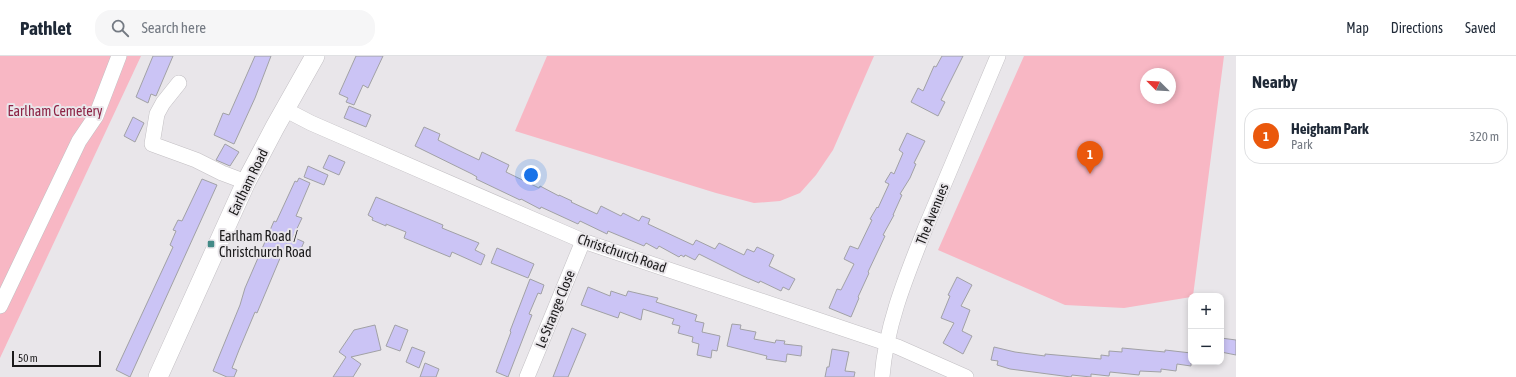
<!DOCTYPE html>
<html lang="en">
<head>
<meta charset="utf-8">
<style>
	:root { --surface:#fff; --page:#f6f6f7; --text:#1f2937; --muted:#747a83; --line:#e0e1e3; --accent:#ea580c }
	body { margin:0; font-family:"Asap Condensed",sans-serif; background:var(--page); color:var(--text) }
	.controls { position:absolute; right:12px; bottom:12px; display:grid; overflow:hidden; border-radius:8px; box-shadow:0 2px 6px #0003 }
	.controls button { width:36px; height:36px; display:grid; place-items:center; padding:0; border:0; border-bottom:1px solid var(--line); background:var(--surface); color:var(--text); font:20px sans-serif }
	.compass { position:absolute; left:1140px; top:12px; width:36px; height:36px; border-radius:50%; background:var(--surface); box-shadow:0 2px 6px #0003; rotate:294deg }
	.scale { position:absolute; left:12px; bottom:10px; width:89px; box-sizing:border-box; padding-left:4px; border:2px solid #1b1a1b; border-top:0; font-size:11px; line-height:14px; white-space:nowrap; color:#1b1a1b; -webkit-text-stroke:3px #e9e6ea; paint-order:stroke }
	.you { position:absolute; left:531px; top:119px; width:14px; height:14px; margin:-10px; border:3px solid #fff; border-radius:50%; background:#1a73e8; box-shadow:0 0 0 6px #1a73e833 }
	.badge { display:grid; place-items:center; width:26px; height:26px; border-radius:50%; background:var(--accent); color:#fff; font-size:13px; font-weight:700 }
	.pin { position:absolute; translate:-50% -33px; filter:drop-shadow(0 1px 2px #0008) }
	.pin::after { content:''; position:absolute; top:21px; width:14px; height:12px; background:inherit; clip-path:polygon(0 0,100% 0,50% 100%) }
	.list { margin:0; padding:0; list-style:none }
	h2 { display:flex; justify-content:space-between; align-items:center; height:52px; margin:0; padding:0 16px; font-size:17px }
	h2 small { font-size:13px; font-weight:400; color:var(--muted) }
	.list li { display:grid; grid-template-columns:26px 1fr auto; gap:12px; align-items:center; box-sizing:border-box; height:56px; margin:0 8px 8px; padding:0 8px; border:1px solid var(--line); border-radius:16px }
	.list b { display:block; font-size:15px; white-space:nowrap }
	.list p { margin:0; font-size:13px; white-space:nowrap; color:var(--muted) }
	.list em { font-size:13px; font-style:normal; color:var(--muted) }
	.icon { flex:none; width:22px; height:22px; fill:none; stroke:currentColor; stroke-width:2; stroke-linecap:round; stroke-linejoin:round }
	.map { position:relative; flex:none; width:1236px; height:321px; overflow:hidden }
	header { display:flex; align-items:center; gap:24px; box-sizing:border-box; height:56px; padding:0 20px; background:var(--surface); border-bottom:1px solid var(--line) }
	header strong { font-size:19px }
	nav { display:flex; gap:22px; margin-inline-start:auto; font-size:14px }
	.search { width:280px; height:36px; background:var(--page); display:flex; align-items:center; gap:10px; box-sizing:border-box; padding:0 14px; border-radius:16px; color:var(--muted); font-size:15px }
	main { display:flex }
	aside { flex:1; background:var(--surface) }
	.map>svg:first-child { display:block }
	.green { fill:#f8b7c4; fill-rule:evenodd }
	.building { fill:#cbc4f5; stroke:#a1a1a5 }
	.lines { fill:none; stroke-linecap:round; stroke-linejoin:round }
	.minor-casing { stroke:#c2bfc3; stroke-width:16 }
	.major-casing { stroke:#c2bfc3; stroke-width:20 }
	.minor { stroke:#fff; stroke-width:15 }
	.major { stroke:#fff; stroke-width:19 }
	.poi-dot { fill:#438a87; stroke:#e9e6ea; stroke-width:1.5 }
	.labels { text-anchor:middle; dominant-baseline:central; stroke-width:4; stroke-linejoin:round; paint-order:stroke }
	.park-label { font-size:14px; fill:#8c2345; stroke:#e9e6ea }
	.street-label { font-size:14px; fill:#1b1a1b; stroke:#e9e6ea }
	.poi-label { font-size:14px; fill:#1b1a1b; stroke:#e9e6ea; text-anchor:start }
</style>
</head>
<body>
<header>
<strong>Pathlet</strong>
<div class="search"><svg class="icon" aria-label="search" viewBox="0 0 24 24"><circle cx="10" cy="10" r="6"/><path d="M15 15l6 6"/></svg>Search here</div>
<nav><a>Map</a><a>Directions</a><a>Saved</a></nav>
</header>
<main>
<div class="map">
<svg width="1236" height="321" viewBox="0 0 1236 321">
	<rect width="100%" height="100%" fill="#e9e6ea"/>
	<g class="green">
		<path d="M0,0H141L0,302Z"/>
		<path d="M547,0H874L833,94L816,119L800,137L780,145L754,147L716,137L515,75Z"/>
		<path d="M1024,0H1224L1193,240H1191V241L1124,252L1065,249L938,194ZM1146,18H1170V42H1146Z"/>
	</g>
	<g class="building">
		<path d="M153,0H173L156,40L151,38L148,47L136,41Z"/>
		<path d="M255,0H271L255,42L234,88L214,79L223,57L229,59Z"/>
		<path d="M356,0H383L368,32L363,29L354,49L346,46L348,42L339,38Z"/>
		<path d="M942,0H963L941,44L945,46L938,60L911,46L918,32L923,35L934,10L936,11Z"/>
		<path d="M349,50L371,59L366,71L344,62Z"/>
		<path d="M133,61L144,67L135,86L124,80Z"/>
		<path d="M424,71L440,78L438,84L458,94L479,104L482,96L509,109L506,116L539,132L540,130L559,140V139L572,145L571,146L597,158L601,150L621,160L623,157L639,165L642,160L650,163L648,168L693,189L696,184L715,193L719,187L744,199L747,193L754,196L757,191L774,199L769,210L795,223L789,234L783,231L781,235L760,225L759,227L743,220L699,198L695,204L685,199L684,201L681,199L679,201L659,190L657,193L646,187L644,190L608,175L607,178L580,165L578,168L541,151L540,153L521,143L520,144L476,123L477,121L472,118L415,90Z"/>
		<path d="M907,77L925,85L914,107L916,108L910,122L900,138L902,139L893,159H894L883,179L885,180L868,216L869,217L858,241L859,242L851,261L829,252L837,233L841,234L854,208L844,203L850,190L858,193L872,164L870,163L877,151L878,152L889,128L885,126L891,116L894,118L903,97L899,94Z"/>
		<path d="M225,88L239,96L230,110L216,104Z"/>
		<path d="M329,99L345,106L339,119L323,112Z"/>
		<path d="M308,110L328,119L324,129L304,121Z"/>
		<path d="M299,122L310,127L296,160L302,162L293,181L304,186L300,195L286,188L257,257L255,256L239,294L232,312L237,314L234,321H227L213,315L240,249L245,232L274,165L276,166L277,164L295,125L297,126Z"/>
		<path d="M202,123L217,129L130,321L116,314L173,191L170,189L176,175L173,174L178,164L182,165Z"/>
		<path d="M376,141L443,169L442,172L479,187L475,194L485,199L481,209L452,196L450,201L404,182L406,176L386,168V170L372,164L373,162L368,159Z"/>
		<path d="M497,192L534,208L528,222L491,207Z"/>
		<path d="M957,221L972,229L961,250L970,254L962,275L972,280L963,298L943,287L954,267L941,262L950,240L948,239Z"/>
		<path d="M530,223L544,229L541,238L538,237L529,258L532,259L508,321L496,316L511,276L510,275Z"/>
		<path d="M588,231L610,240L611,235L626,240L628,235L658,242L656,246L697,259L695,265L704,267L702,276L720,280L717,295L712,294L711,302L697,299L699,288L692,286L693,281L678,277L680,270L672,268L674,263L643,253L641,264L620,256L618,262L581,249Z"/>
		<path d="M732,268L741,269L740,273L756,276L754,283L775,287L776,284L785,285L784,288L802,290L801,300L787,298L786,306L766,303L767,300L727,290Z"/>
		<path d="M375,269L381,294L351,301L361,308L353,321H333L346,301L339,296L354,274Z"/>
		<path d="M395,269L408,274L400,295L386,290Z"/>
		<path d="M572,272L586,278L568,321H553Z"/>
		<path d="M1221,282L1236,284V299L1221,296Z"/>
		<path d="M412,291L425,296L419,312L406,306Z"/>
		<path d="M994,291L1015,296L1045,300V298L1101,303V299L1109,300V295L1122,296V292L1165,296V294L1191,297V310L1177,308L1176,315L1161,313V316L1140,315L1139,319L1110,316L1109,320L1091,318V321L1072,319L1071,321L1010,313L997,309L998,305L991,304Z"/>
		<path d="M832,293L849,296L845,315L855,316L854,321H825L827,311H829Z"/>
		<path d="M425,307L439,313L436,321H420Z"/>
	</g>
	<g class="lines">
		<defs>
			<g id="minor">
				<path d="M179,27L163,47L157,58L152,88L196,104L222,117L246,126"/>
				<path d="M286,54L311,67L583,185L898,291L966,321"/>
				<path d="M0,250L79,85L96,60L119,0"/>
				<path d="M527,321L583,185"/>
				<path d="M882,321C886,269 906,221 925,173C949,115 974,58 998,0"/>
			</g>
			<path id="major" d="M158,321L246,126L275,71L315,0"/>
		</defs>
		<use href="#minor" class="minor-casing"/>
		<use href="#major" class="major-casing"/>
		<use href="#minor" class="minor"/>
		<use href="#major" class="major"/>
	</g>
	<rect class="poi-dot" x="207" y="184" width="8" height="8" rx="2"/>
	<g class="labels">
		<g class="park-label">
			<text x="55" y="55">Earlham Cemetery</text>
		</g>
		<g class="street-label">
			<text transform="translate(248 126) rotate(-64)">Earlham Road</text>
			<text transform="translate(932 158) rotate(-68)">The Avenues</text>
			<text transform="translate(622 197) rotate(19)">Christchurch Road</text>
			<text transform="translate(555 253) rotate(-68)">Le Strange Close</text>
		</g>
		<g class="poi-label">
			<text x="219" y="180">Earlham Road /<tspan x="219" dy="16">Christchurch Road</tspan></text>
		</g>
	</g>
</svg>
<div class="controls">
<button>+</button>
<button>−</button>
</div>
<svg class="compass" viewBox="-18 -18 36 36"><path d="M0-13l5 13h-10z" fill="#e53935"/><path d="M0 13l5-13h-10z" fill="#747a83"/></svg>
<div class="scale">50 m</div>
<div class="you"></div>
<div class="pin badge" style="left:1090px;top:118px">1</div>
</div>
<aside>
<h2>Nearby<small></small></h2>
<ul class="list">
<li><span class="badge">1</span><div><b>Heigham Park</b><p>Park</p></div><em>320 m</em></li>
</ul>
</aside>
</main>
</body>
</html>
